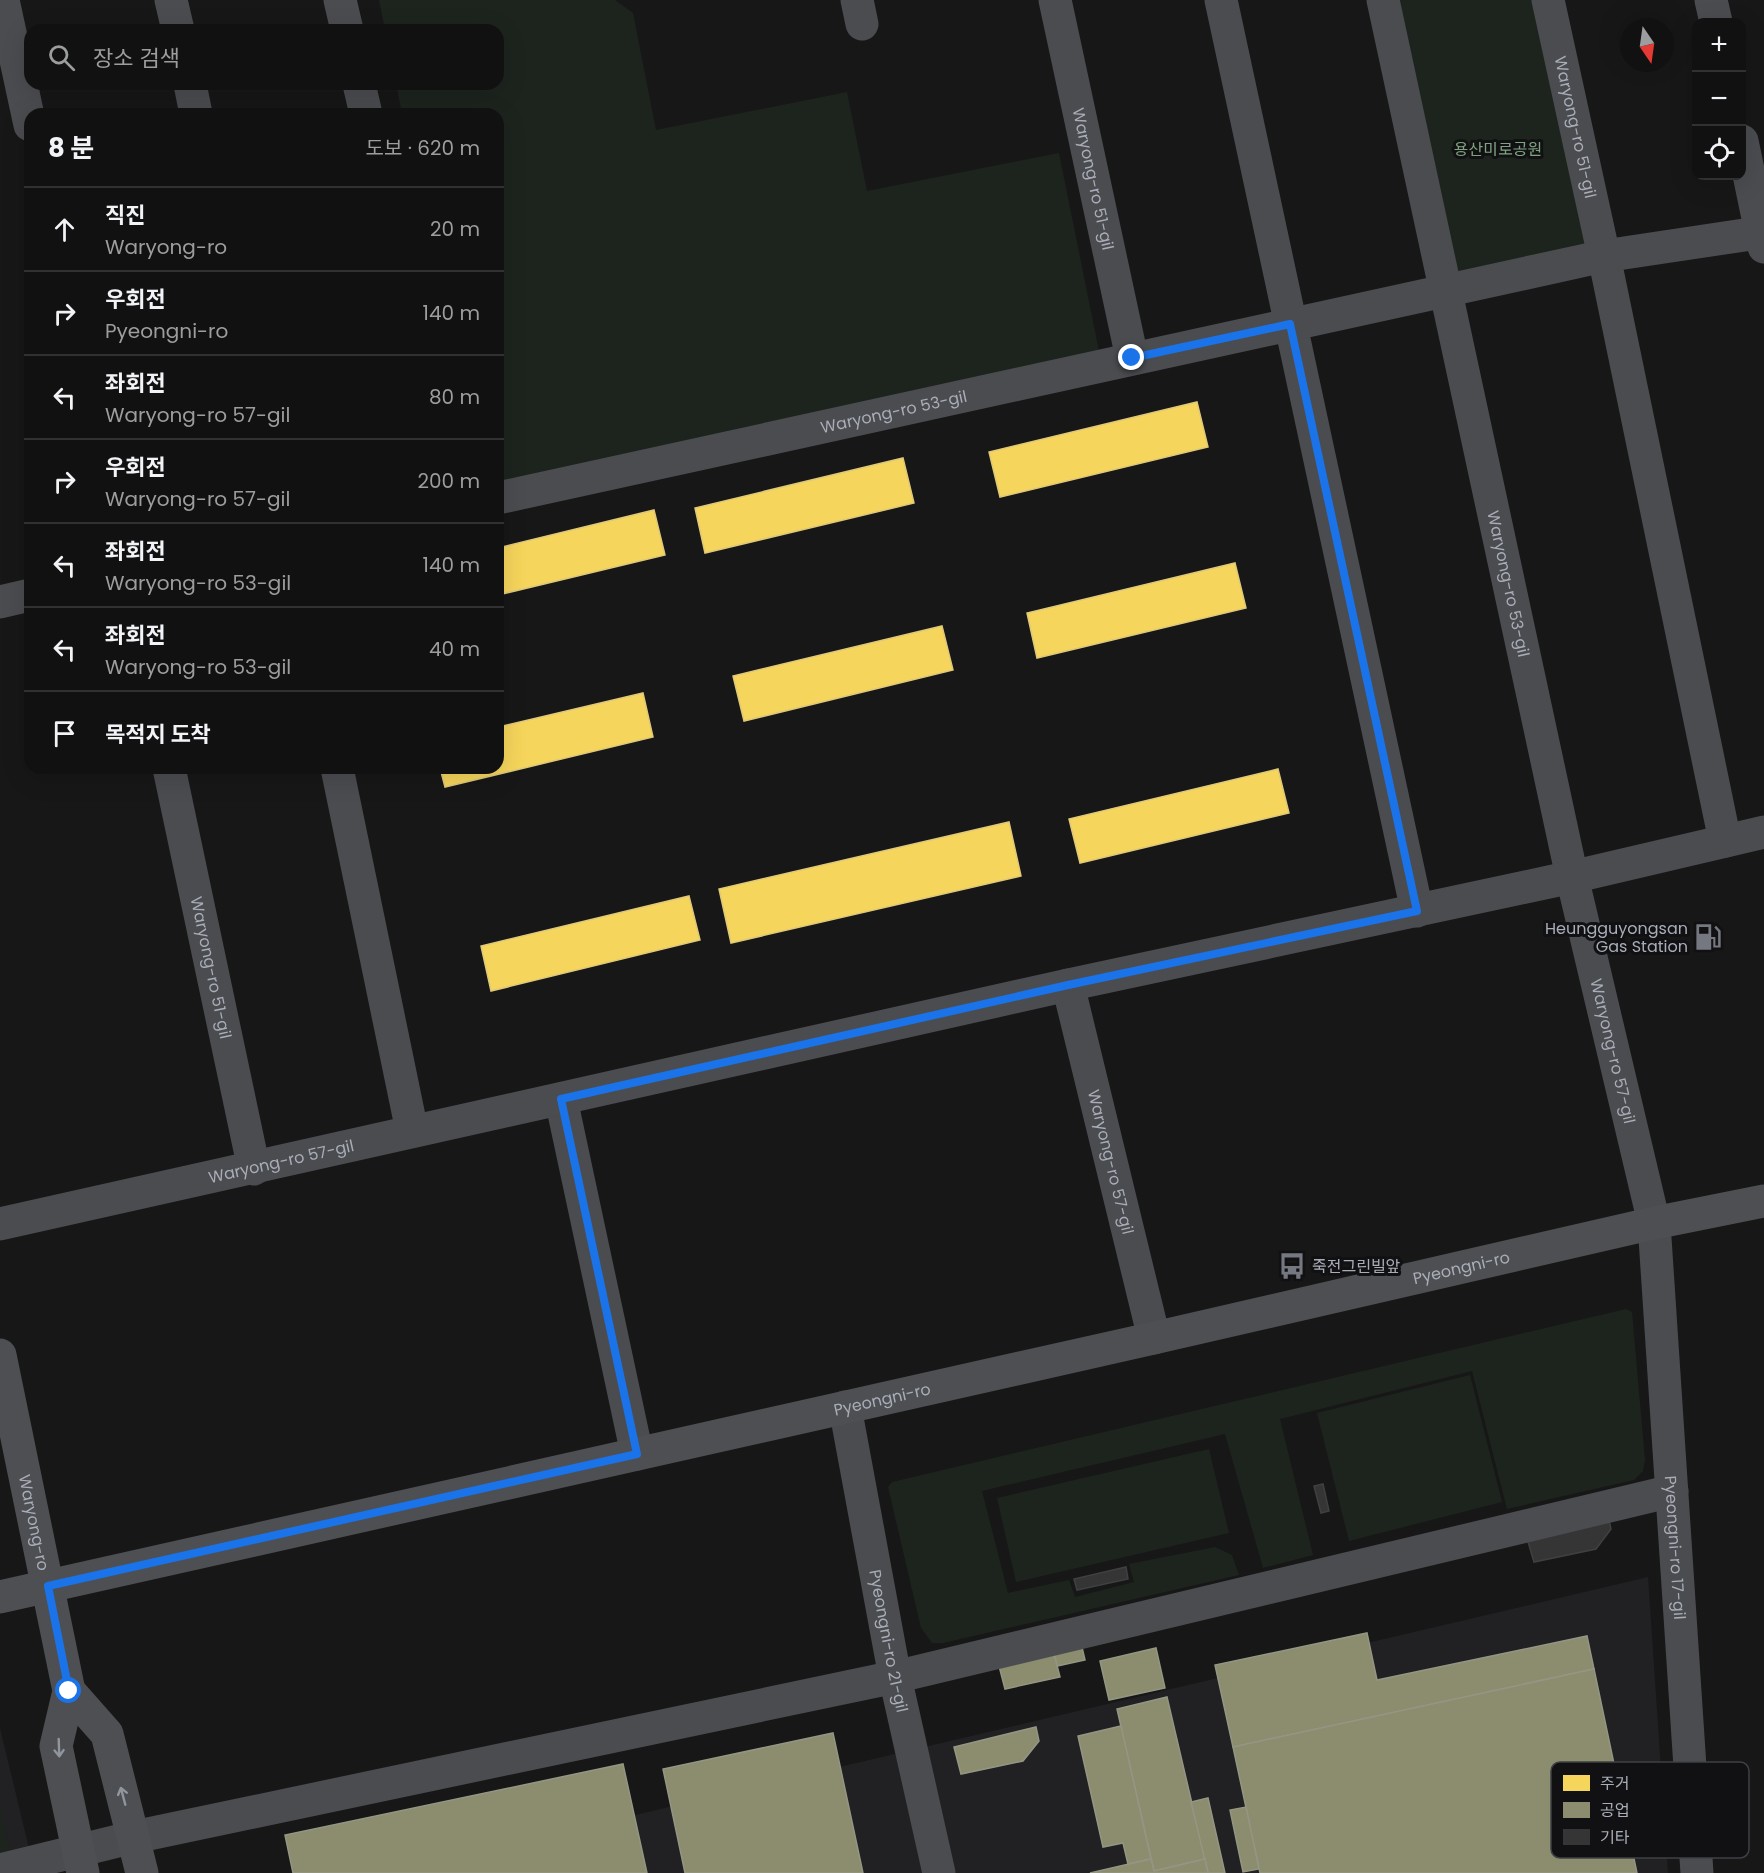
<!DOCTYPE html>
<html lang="ko">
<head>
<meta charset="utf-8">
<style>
	:root { --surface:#111; --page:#1a1a1a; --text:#f1f3f6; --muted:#9c9d9f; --line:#303131 }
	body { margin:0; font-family:Poppins,"Noto Sans KR",sans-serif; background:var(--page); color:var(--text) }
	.controls { position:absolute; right:18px; top:18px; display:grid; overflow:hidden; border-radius:12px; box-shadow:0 6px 24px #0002 }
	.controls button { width:54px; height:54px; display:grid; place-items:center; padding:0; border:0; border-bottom:2px solid var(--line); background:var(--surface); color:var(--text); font:30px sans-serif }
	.compass { position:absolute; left:1620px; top:18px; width:54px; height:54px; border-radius:50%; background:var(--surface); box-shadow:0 6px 24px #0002; rotate:167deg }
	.stop { position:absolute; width:18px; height:18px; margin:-14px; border:4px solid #1a73e8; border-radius:50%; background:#fff }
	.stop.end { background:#1a73e8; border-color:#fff; box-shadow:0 2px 6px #0008 }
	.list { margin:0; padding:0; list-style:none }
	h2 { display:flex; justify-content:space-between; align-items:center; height:78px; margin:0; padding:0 24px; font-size:26px }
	h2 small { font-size:20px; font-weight:400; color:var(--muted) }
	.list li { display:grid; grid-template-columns:39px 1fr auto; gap:18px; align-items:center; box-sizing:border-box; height:84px; padding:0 24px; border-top:2px solid var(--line) }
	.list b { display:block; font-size:22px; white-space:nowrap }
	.list p { margin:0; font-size:20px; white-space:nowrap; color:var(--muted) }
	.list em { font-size:20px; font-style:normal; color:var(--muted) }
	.icon { flex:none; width:33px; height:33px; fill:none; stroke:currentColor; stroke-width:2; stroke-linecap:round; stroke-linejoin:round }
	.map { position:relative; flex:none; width:1764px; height:1873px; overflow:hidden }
	.search { position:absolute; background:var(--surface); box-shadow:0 6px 24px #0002; left:24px; top:24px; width:480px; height:66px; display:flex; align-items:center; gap:15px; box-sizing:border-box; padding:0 21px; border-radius:18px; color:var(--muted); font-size:22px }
	.panel { position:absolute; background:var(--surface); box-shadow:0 6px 24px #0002; left:24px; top:108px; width:480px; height:666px; border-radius:18px }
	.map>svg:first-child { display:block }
	.built { fill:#212123 }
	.green { fill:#1d241e }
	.homes { fill:#f6d55c; stroke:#dfc978; stroke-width:1.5 }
	.industry { fill:#8c8c6e; stroke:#949684; stroke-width:1.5 }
	.building { fill:#353536; stroke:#3f4043; stroke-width:1.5 }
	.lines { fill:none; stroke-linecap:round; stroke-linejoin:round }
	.minor { stroke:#4b4c50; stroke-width:33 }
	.major { stroke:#4d4f52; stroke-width:33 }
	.oneway { stroke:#91969e }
	.route { stroke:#1a73e8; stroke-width:8 }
	.labels { text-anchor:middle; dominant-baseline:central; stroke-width:6; stroke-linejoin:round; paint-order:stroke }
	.street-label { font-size:16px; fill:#a8adb8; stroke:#111113 }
	.park-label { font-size:16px; fill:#7fa381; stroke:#111113 }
	.poi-label { font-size:16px; fill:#a8adb8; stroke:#111113; text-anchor:end }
	.key { fill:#111113; stroke:#3e4045; stroke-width:1.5 }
	.key-label { font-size:16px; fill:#a8adb8 }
</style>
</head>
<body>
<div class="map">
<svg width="1764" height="1873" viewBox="0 0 1764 1873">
	<rect width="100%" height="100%" fill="#171717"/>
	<g class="built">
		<path d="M1648,1577L1668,1873H388Z"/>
		<path d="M0,1728L35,1873H0Z"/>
	</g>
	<g class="green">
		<path d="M379,0H615L633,13L656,130L847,92L867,191L1059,153L1101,361L498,482V114H402L396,84H498V30H385Z"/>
		<path d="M1385,0H1545L1599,246L1446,279Z"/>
		<path d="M1626,1309L1632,1312L1645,1460L1643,1471L1634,1480L1507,1509L1472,1371L1280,1419L1313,1555L1263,1568L1225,1434L982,1491L1008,1593L1069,1580L1075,1597L1134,1582L1129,1564L1215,1547L1232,1555L1239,1575L943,1643H932L921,1628L888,1487L892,1482Z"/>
		<path d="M1470,1375L1502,1502L1349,1541L1317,1413Z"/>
		<path d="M1209,1449L1229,1533L1016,1582L997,1498Z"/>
		<path d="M0,1806L12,1857L0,1859Z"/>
	</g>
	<g class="homes">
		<path d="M1197,402L1208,447L1000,497L989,452Z"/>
		<path d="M903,458L914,503L705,553L695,508Z"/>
		<path d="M654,510L665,555L498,595V548Z"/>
		<path d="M1235,563L1246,608L1037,658L1027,613Z"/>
		<path d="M942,626L953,670L744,721L733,676Z"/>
		<path d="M643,693L653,737L445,787L440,768H498V727Z"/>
		<path d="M1278,769L1289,813L1080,863L1069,819Z"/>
		<path d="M1009,822L1021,876L731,943L719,889Z"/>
		<path d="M689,896L700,940L491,991L481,946Z"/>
	</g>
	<g class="industry">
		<path d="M1367,1633L1377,1680L1587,1636L1594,1669L1233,1747L1215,1665Z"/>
		<path d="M1081,1643L1085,1660L1057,1666L1053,1650Z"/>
		<path d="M1156,1648L1165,1688L1109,1700L1100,1661Z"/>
		<path d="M1053,1650L1060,1677L1005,1689L998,1662Z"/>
		<path d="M1594,1669L1637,1873H1260L1233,1747Z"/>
		<path d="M1167,1697L1205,1859L1154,1871L1117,1709Z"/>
		<path d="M1121,1726L1151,1859L1128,1864L1123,1843L1103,1847L1078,1736Z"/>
		<path d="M1036,1727L1039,1741L1023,1761L961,1774L954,1747Z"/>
		<path d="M833,1733L863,1873H685L663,1769Z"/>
		<path d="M623,1764L647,1873H293L285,1835Z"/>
		<path d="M1208,1798L1225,1873H1208L1191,1802Z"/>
		<path d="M1246,1807L1259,1869L1243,1872L1230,1810Z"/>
		<path d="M1151,1859L1154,1871L1205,1859L1208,1873H1090Z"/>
	</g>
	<g class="building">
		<path d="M1323,1484L1329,1511L1321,1513L1314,1486Z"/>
		<path d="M1608,1515L1611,1529L1596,1549L1534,1562L1526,1535Z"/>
		<path d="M1126,1567L1128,1579L1077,1590L1074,1579Z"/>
	</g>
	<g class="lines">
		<g class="minor">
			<path d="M3,0L30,125"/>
			<path d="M171,0L178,30"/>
			<path d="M340,0L347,30"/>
			<path d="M857,0L862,24"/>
			<path id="s1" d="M1055,0L1132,358"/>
			<path d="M1221,0L1417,911"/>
			<path id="s2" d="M1383,0L1572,877L1654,1223L1697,1873"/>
			<path id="s3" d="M1548,0L1604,256L1725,841"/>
			<path d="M1711,0L1716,22"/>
			<path d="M190,84L196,114"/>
			<path d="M359,84L366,114"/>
			<path d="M1742,141L1764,247"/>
			<path id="s4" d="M498,498L1604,256L1764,232"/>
			<path d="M0,602L30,595"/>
			<path id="s5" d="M169,768L254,1169"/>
			<path d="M337,768L412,1131"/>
			<path id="s6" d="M1068,985L1154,1338"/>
			<path d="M561,1099L637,1454"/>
			<path id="s7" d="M0,1224L1068,985L1572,877L1764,832"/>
			<path id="s8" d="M845,1407L895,1677L939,1873"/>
			<path d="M0,1870L134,1837L895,1677L1672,1491"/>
		</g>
		<g class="major">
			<path id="s9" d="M0,1355L69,1691L56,1746L83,1873"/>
			<path id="s10" d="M0,1597L1154,1338L1654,1223L1764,1201"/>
			<path d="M69,1691L107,1734L142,1873"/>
		</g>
	</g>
	<defs><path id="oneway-shaft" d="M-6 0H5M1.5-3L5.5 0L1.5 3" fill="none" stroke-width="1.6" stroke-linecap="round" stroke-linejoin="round" transform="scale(1.5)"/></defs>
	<g class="oneway">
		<use href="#oneway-shaft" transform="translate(59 1748) rotate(88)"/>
		<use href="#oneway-shaft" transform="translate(123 1796) rotate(-105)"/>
	</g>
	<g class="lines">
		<path class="route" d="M69,1691L48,1586L637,1454L561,1099L1068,985L1417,911L1290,324L1132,358"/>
	</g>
	<defs>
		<symbol id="fuel-bare" viewBox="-9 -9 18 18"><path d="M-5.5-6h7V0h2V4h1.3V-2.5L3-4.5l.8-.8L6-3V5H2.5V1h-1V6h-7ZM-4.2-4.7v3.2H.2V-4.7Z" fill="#757880" stroke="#111113" stroke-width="2.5" paint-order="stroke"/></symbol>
		<symbol id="bus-bare" viewBox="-9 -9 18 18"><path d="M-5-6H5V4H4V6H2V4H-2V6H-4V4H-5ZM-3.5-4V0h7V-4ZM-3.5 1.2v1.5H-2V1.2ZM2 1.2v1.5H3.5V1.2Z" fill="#757880" stroke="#111113" stroke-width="2.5" paint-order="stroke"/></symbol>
	</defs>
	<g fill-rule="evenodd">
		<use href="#fuel-bare" x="1689" y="918" width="38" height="38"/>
		<use href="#bus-bare" x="1273" y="1247" width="38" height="38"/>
	</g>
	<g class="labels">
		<g class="street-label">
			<text stroke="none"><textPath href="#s3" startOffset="130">Waryong-ro 51-gil</textPath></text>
			<text stroke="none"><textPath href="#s1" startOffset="183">Waryong-ro 51-gil</textPath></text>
			<text stroke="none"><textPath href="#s4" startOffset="405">Waryong-ro 53-gil</textPath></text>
			<text stroke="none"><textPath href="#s2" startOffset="597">Waryong-ro 53-gil</textPath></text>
			<text stroke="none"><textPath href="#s5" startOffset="204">Waryong-ro 51-gil</textPath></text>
			<text stroke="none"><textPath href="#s2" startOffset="1076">Waryong-ro 57-gil</textPath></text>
			<text stroke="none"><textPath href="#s7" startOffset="288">Waryong-ro 57-gil</textPath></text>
			<text stroke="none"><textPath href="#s6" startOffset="182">Waryong-ro 57-gil</textPath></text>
			<text stroke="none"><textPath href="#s10" startOffset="1498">Pyeongni-ro</textPath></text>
			<text stroke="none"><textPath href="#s10" startOffset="904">Pyeongni-ro</textPath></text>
			<text stroke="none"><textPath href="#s9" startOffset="171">Waryong-ro</textPath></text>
			<text stroke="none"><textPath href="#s2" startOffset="1578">Pyeongni-ro 17-gil</textPath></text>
			<text stroke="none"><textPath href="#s8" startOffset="238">Pyeongni-ro 21-gil</textPath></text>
		</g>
		<g class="park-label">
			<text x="1498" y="149">용산미로공원</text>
		</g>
		<g class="poi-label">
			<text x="1688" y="928">Heungguyongsan<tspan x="1688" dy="18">Gas Station</tspan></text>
			<text x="1312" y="1266" text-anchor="start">죽전그린빌앞</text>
		</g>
	</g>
	<rect x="1551" y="1762" width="198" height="96" rx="9" class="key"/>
	<rect x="1563" y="1775" width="27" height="16" fill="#f6d55c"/>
	<rect x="1563" y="1802" width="27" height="16" fill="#8c8c6e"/>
	<rect x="1563" y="1829" width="27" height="16" fill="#353536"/>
	<g class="key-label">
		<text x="1600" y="1789">주거</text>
		<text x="1600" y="1816">공업</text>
		<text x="1600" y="1843">기타</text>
	</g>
</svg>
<div class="controls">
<button>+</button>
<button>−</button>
<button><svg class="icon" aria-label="locate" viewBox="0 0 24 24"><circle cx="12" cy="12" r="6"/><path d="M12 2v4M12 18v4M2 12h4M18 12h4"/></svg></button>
</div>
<svg class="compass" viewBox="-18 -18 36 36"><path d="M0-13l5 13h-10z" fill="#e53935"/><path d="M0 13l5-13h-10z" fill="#9c9d9f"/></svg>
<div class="stop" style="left:69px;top:1691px"></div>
<div class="stop end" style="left:1132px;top:358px"></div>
<div class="search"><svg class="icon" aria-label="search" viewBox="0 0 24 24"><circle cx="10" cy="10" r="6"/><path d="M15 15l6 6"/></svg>장소 검색</div>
<section class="panel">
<h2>8 분<small>도보 · 620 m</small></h2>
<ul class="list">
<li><svg class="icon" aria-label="ahead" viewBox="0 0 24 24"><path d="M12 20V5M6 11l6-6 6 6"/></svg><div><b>직진</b><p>Waryong-ro</p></div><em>20 m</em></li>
<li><svg class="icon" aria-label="right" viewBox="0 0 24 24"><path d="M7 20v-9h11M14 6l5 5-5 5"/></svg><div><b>우회전</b><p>Pyeongni-ro</p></div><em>140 m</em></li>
<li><svg class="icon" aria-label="left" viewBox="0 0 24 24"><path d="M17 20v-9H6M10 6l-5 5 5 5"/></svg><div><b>좌회전</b><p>Waryong-ro 57-gil</p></div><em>80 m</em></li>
<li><svg class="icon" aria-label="right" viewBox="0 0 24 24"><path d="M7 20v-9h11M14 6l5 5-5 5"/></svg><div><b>우회전</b><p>Waryong-ro 57-gil</p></div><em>200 m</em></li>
<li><svg class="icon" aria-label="left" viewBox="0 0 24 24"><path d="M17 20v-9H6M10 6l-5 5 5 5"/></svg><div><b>좌회전</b><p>Waryong-ro 53-gil</p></div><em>140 m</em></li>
<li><svg class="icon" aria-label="left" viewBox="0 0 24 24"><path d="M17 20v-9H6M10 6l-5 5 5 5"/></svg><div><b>좌회전</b><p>Waryong-ro 53-gil</p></div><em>40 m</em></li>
<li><svg class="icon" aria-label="arrive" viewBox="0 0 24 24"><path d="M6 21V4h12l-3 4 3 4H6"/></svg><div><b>목적지 도착</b></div></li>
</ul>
</section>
</div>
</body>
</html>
